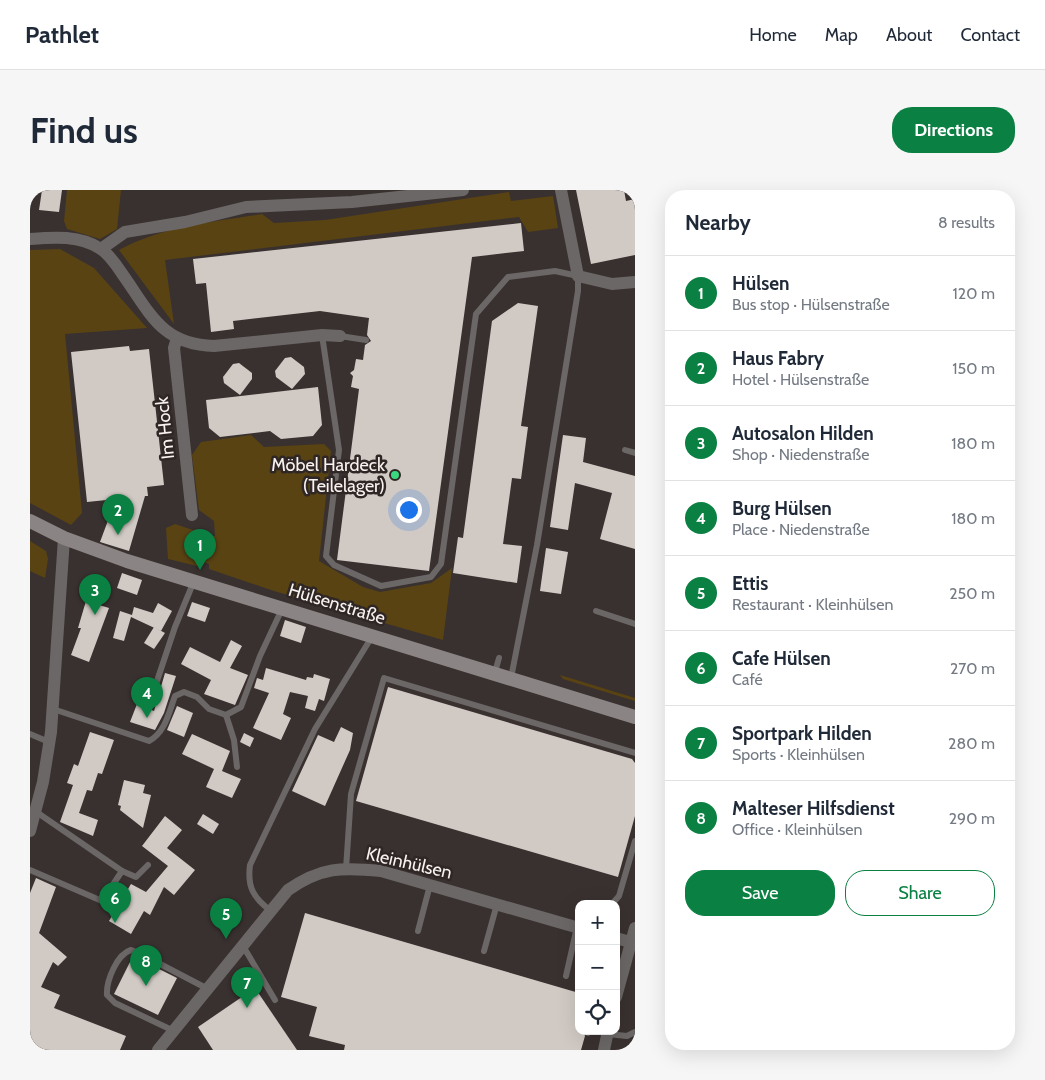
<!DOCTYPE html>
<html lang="en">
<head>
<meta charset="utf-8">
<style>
	:root { --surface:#fff; --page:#f6f6f7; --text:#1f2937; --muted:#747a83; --line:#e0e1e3; --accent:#0b8043 }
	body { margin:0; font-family:Cabin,sans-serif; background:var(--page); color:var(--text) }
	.controls { position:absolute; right:15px; bottom:15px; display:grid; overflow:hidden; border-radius:10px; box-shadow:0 5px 20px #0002 }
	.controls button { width:45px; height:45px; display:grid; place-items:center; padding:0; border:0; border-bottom:1px solid var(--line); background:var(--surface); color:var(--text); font:25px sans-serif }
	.you { position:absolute; left:378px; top:319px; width:18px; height:18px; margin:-12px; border:4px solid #fff; border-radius:50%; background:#1a73e8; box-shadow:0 0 0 8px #1a73e833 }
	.badge { display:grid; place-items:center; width:32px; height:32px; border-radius:50%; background:var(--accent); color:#fff; font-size:16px; font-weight:700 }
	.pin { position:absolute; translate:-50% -41px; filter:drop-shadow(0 1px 2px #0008) }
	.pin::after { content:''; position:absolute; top:26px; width:18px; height:15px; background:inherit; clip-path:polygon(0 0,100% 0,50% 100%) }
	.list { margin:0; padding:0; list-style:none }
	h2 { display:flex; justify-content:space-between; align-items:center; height:65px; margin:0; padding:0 20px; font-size:21px }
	h2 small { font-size:16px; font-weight:400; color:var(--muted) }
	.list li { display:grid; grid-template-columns:32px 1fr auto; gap:15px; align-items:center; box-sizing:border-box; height:75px; padding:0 20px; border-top:1px solid var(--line) }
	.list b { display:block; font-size:19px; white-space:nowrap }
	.list p { margin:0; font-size:16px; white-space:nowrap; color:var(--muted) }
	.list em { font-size:16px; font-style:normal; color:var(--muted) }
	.actions { display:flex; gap:10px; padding:15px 20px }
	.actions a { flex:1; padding:11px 0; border:1px solid var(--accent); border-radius:20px; text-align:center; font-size:18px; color:var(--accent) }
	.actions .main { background:var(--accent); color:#fff }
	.icon { flex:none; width:28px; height:28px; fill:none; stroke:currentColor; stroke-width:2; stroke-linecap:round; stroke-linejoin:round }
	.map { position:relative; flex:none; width:605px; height:860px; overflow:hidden; border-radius:20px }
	header { display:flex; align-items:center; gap:30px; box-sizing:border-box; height:70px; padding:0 25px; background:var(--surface); border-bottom:1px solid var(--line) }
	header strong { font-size:24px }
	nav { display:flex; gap:28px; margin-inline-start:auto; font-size:18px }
	.intro { display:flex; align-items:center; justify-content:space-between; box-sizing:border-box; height:120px; padding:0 30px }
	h1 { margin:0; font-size:35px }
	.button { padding:12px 22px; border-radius:20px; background:var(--accent); color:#fff; font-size:18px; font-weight:700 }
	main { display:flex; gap:30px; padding:0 30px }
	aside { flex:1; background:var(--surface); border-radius:20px; box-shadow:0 5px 20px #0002 }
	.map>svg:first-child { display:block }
	.green { fill:#594313 }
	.building { fill:#d1cac4 }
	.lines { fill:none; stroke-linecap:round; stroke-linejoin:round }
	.service { stroke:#6b6767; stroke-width:6 }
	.minor { stroke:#6b6767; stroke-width:12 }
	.secondary { stroke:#8a8484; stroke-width:14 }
	.poi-dot { fill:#3ad87f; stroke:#2f2725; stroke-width:2 }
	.labels { text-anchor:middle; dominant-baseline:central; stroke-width:5; stroke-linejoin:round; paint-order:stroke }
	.street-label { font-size:18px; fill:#f8f2f1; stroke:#2f2725 }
	.poi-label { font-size:18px; fill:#f8f2f1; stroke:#2f2725; text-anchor:end }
</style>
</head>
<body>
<header>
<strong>Pathlet</strong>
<nav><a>Home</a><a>Map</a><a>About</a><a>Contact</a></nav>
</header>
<div class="intro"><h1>Find us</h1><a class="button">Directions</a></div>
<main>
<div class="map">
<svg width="605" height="860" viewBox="0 0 605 860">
	<rect width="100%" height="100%" fill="#39312f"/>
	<g class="green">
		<path d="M37,0H91L87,39L70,49L37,39L34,31Z"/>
		<path d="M479,2L481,11L523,6L528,38L498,42L489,27L135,70L144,134L89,60C132,36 184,32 232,24L244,33L295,30Z"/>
		<path d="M30,59L64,78L117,138L35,144L52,323L41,335L0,313V60Z"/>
		<path d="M221,245L234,257L294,254L301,261L289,371L333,397L350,402L401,393L422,378L413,450L244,401L179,379V374L169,371L167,376L138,369L136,338L145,334L181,346H185L184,331L169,320L162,265L171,252Z"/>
		<path d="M0,351L16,361L18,369L15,388L0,381Z"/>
		<path d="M530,485L605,508V511L533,489Z"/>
	</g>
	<g class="building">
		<path d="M12,0H32L29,22L9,20Z"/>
		<path d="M546,0H594L596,11L605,9V65L561,74Z"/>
		<path d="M491,33L494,61L442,67L399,381L307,370L329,199L321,197L323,186L320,183L324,180L326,169L333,170L335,155L341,151L337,145L339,128L290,121L203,131L204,139L181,142L176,93L166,94L163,69Z"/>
		<path d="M488,113L508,116L491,236L498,237L491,289L482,288L473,354L492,356L487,393L423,383L428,347L433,348L462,131Z"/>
		<path d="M99,156L100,161L119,159L134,295L117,297L118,306H115L99,361L70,352L86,309L57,312L41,162Z"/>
		<path d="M261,167L274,177L275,184L262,199L246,187L245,181L255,168Z"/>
		<path d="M209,173L222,183V189L210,205L194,193L193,187L203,174Z"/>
		<path d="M288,197L292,235L283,246L251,249L240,241L190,247L179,238L176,210Z"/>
		<path d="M533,245L556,248L553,272L605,286V359L570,349L582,303L545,293L538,340L520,337Z"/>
		<path d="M516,358L538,362L531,404L510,401Z"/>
		<path d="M92,383L112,390L107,405L87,398Z"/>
		<path d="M56,411L79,418L59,472L41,465L51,438H48Z"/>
		<path d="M162,412L180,418L175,432L157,426Z"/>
		<path d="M128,413L142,421L131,441L101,427L94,451L83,448L90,421L102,425L104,417L123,423Z"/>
		<path d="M255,430L276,437L271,453L250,446Z"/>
		<path d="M124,437L135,443L124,459L114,453Z"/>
		<path d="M201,450L212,456L200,478L218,485L205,515L174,504L181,490L151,474L160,457L190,472Z"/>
		<path d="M236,478L276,490L277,487L283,488L284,484L300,489L294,511L289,509L285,521L275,518L278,506L260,502L253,524L261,528L251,550L223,538L239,503L224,498L227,488L233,490Z"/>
		<path d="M135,483L146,486L134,523L125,540L100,532L107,514L124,521Z"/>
		<path d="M358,497L602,569L605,573V626L588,687L326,611Z"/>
		<path d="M147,516L163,523L154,547L137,540Z"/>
		<path d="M311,537L323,543L320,560L295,616L262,601L288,545L304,552Z"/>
		<path d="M60,542L84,550L72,584L68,583L62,601L57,600L49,623L68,630L63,646L30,632L43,595L37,593L44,574L48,576Z"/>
		<path d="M214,543L224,548L220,557L210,552Z"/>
		<path d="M162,544L200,561L192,581L211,589L202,608L176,597L184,579L152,564Z"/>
		<path d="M94,590L115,595L113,603L121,605L113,638L90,620L91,616L88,615Z"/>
		<path d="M173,624L189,634L183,644L167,634Z"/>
		<path d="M135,626L152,640L137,658L165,680L144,705L134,697L120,725L114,721L101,744L79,731L101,694L116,702L138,676L112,656Z"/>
		<path d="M6,688L26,697L9,743L37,767L28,776L23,772L11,797L30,805L24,818L96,846L90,860H0V703Z"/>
		<path d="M275,723L549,803V841H553L555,846L551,860H314L315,855L279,846L287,817L251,807Z"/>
		<path d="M103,766L147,788L128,825L84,804Z"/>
		<path d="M225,798L267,860H183L168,837Z"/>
	</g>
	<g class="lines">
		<g class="service">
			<path d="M292,145L309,260L296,366L304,375L351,396L401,387L411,374L446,124L478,87L525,81L548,86V101L507,355L481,488"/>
			<path d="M310,146L336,150"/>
			<path d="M595,260L605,263"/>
			<path d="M566,421L605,434"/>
			<path d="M465,482L469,468"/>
			<path d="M121,509L145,437L164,391"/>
			<path d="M23,519L119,551C135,543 139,522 145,506L154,502L167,507L179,519L196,525L211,517L230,466L252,419"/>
			<path d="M196,525L204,550L207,577"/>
			<path d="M0,544L19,552"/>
			<path d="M5,621L92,681L106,687L118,675"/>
			<path d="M316,679L321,604L354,488L605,563"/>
			<path d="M0,680L72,711L92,681"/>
			<path d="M582,714L589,706L605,651"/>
			<path d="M241,721C224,708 217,698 220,675L285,539L343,445"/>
			<path d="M388,741L400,695"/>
			<path d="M213,756L245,810"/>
			<path d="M454,761L467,714"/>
			<path d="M536,786L547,737"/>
			<path d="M144,841L85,813L77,805C76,791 87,764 101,760L109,763L178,799"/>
			<path d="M558,843L559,841"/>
			<path d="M577,844L597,846L605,842"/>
		</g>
		<g class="minor">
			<path d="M531,0L548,86L582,94L605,92"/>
			<path d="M0,49C24,47 50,45 71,59C80,65 87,76 93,85C120,123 132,155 184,156L292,145L310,146"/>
			<path d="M71,59L95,42L155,32L216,17L322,12L433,0"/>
			<path d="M147,148L144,158L162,325"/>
			<path d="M0,641L13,592L21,542L34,348"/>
			<path d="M586,748L600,752"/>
			<path d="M586,807L605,738"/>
			<path d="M128,860L258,700C291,677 312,677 351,681L549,738"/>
			<path d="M574,860L578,841"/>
		</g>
		<path class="secondary" d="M0,331L34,348L97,371L605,527"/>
	</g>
	<circle class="poi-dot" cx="365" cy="285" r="5"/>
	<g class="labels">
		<g class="street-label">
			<text transform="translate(135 238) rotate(-96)">Im Hock</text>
			<text transform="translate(307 414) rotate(17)">Hülsenstraße</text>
			<text transform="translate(379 673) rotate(13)">Kleinhülsen</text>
		</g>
		<g class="poi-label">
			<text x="355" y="275">Möbel Hardeck<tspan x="355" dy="21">(Teilelager)</tspan></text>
		</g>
	</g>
</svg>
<div class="controls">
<button>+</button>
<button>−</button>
<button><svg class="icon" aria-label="locate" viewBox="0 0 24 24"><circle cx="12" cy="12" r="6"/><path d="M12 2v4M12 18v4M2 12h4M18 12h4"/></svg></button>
</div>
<div class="you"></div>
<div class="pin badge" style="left:170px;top:380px">1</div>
<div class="pin badge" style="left:88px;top:345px">2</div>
<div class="pin badge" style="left:65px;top:425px">3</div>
<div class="pin badge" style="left:117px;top:528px">4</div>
<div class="pin badge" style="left:196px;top:749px">5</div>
<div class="pin badge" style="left:85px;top:733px">6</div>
<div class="pin badge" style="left:217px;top:818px">7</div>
<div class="pin badge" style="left:116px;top:796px">8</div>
</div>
<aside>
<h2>Nearby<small>8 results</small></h2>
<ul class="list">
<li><span class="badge">1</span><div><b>Hülsen</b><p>Bus stop · Hülsenstraße</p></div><em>120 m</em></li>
<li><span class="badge">2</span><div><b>Haus Fabry</b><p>Hotel · Hülsenstraße</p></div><em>150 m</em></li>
<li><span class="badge">3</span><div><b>Autosalon Hilden</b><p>Shop · Niedenstraße</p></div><em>180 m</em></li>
<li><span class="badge">4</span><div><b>Burg Hülsen</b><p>Place · Niedenstraße</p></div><em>180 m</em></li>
<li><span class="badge">5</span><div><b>Ettis</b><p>Restaurant · Kleinhülsen</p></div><em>250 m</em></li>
<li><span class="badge">6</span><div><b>Cafe Hülsen</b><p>Café</p></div><em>270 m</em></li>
<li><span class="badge">7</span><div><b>Sportpark Hilden</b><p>Sports · Kleinhülsen</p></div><em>280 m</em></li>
<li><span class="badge">8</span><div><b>Malteser Hilfsdienst</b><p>Office · Kleinhülsen</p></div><em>290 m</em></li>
</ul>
<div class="actions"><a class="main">Save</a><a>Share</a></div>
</aside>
</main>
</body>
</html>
